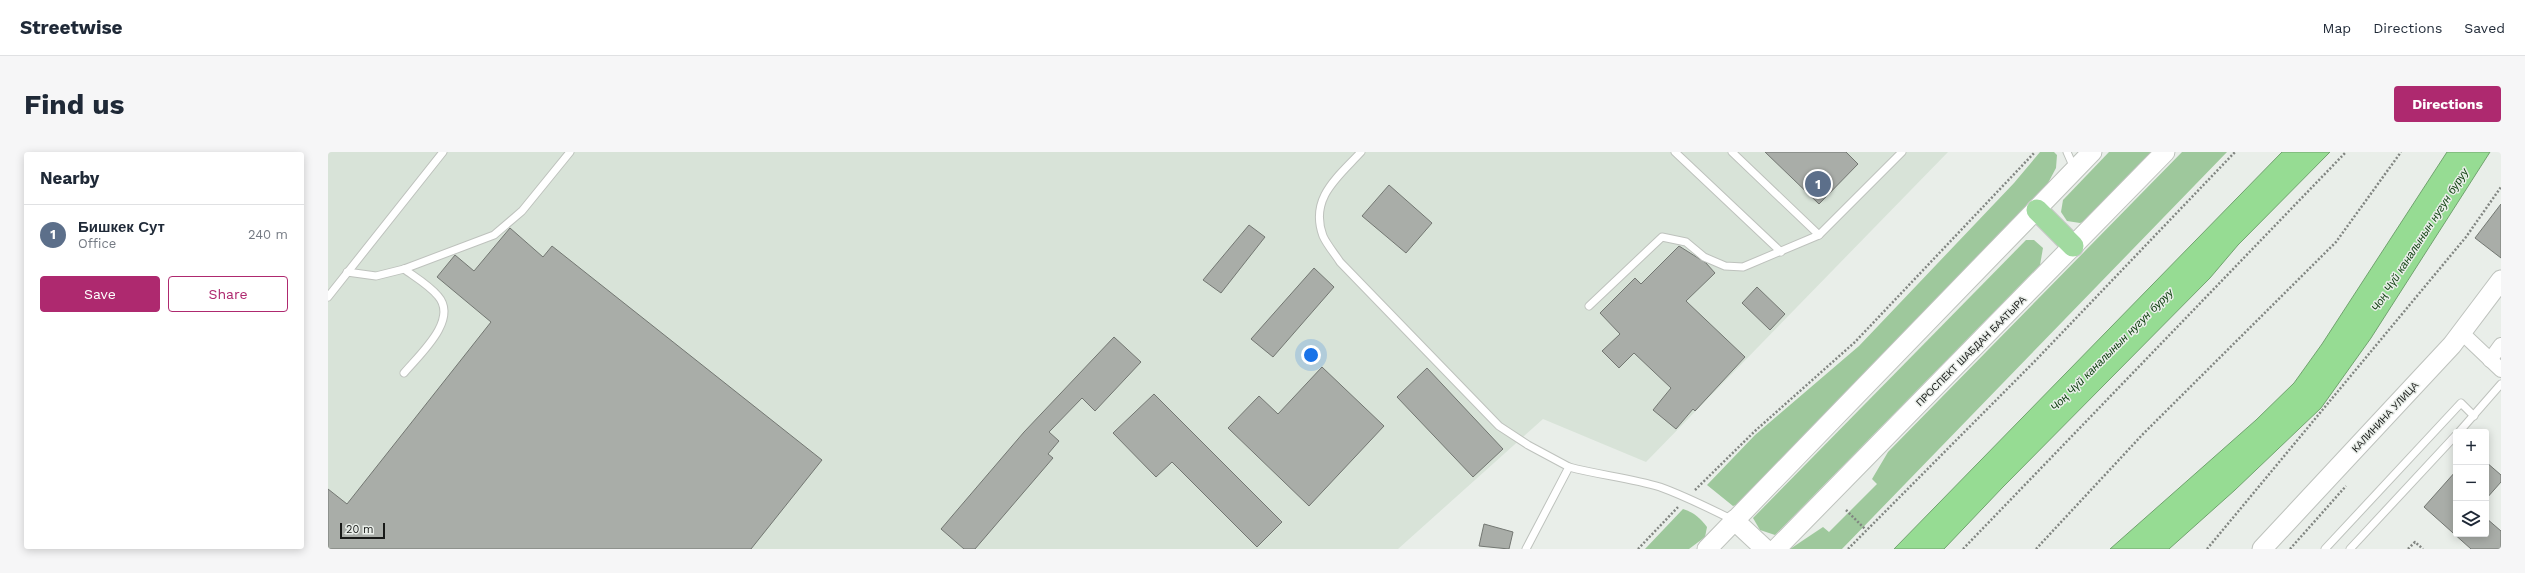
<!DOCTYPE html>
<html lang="en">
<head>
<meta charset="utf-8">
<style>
	:root { --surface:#fff; --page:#f6f6f7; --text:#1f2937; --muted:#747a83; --line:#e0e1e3; --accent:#ae296f }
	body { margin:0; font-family:"Work Sans",sans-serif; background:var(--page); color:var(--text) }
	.controls { position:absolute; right:12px; bottom:12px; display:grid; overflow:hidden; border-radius:4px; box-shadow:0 2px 10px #0003 }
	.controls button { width:36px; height:36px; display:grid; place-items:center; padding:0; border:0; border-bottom:1px solid var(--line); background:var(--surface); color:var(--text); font:20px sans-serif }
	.scale { position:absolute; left:12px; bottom:10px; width:45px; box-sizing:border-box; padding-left:4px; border:2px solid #181a18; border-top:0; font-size:11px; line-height:14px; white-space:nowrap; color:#181a18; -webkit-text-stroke:3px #e9eee9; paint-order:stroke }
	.you { position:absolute; left:983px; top:203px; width:14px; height:14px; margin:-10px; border:3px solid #fff; border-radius:50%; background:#1a73e8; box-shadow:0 0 0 6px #1a73e833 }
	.badge { display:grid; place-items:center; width:26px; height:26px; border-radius:50%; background:var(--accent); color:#fff; font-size:13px; font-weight:700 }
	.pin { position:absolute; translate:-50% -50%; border:2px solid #fff; box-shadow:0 1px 4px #0006 }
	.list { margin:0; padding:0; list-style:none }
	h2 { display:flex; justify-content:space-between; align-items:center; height:52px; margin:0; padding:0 16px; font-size:17px }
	h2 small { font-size:13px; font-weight:400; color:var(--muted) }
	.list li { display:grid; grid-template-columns:26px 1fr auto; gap:12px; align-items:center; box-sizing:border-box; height:60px; padding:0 16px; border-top:1px solid var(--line) }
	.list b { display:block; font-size:15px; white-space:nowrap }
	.list p { margin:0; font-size:13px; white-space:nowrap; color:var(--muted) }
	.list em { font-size:13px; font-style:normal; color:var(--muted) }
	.actions { display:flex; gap:8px; padding:12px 16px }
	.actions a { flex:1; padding:9px 0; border:1px solid var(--accent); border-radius:4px; text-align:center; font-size:14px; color:var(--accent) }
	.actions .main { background:var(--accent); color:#fff }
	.icon { flex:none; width:22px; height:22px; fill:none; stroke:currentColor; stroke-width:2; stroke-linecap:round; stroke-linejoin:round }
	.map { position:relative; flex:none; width:2173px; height:397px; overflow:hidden; border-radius:4px }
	header { display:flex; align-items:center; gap:24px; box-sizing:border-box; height:56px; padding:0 20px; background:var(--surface); border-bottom:1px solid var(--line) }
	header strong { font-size:19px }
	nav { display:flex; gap:22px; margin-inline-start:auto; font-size:14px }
	.intro { display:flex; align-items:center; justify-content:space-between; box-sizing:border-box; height:96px; padding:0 24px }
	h1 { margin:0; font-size:28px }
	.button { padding:10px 18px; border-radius:4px; background:var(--accent); color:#fff; font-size:14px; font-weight:700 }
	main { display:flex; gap:24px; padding:0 24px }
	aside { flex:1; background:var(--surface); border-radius:4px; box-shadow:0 2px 10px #0003 }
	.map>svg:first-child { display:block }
	.built { fill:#d8e3d8 }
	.green { fill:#9ec89c }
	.water { fill:#96dc93; stroke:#70a26e }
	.building { fill:#a9ada8; stroke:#737772 }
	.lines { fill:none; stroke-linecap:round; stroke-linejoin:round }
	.lane-casing { stroke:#bec2bd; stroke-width:9 }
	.street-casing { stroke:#bec2bd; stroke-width:16 }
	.secondary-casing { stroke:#bec2bd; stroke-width:21 }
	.primary-casing { stroke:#c8c8c8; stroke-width:23 }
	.path { stroke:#818581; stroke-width:2.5; stroke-dasharray:2 2; stroke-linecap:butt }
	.lane { stroke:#fff; stroke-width:7 }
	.street { stroke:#fff; stroke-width:14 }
	.secondary { stroke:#fff; stroke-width:19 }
	.primary { stroke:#a1daa0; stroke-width:21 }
	.labels { text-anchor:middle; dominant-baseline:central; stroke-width:3; stroke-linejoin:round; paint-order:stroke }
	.street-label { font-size:10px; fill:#181a18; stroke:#e9eee9 }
	.water-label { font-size:11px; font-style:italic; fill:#104011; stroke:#e9eee9 }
</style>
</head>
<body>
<header>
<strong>Streetwise</strong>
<nav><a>Map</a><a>Directions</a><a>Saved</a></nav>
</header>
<div class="intro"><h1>Find us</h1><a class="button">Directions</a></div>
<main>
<aside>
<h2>Nearby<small></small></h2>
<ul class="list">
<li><span class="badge" style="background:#5c6f8a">1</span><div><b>Бишкек Сут</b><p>Office</p></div><em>240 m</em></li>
</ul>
<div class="actions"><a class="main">Save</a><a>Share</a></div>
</aside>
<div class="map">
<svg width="2173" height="397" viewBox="0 0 2173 397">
	<rect width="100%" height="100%" fill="#e9eee9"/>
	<path class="built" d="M0,0H1620L1318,310L1215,267L1070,397H0Z"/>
	<g class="green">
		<path d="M1712,0H1726L1729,3L1728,16L1719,33L1411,352L1405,354L1379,333L1427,283L1531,194L1686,31Z"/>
		<path d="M1781,0H1825L1757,69L1752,71L1739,69L1733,60L1735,48Z"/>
		<path d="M1854,0H1899L1514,397H1462L1495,375L1501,380L1549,332L1544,327L1560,300Z"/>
		<path d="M1698,88H1706L1715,96L1712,113L1447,383L1432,378L1425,366Z"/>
		<path d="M1355,357C1367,361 1372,366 1379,375L1377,385L1361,397H1317Z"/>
	</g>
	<g class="water">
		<path d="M1954,0H2002L1910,93L1882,126L1675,335L1616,397H1566Z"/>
		<path d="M2119,0H2162L2043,186L1993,256L1907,338L1841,397H1782L1928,268L1966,231L1994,192Z"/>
	</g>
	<g class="building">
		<path d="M1437,0H1518L1530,12L1491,52Z"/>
		<path d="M1061,33L1104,71L1078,101L1034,64Z"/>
		<path d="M2173,52V106L2147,86Z"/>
		<path d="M921,73L937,85L893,141L875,128Z"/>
		<path d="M182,76L215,105L224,94L494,308L423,397H0V337L19,352L163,170L109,125L127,103L146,119Z"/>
		<path d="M1351,94L1378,111L1387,121L1358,149L1417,205L1367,259L1365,257L1348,277L1325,258L1343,236L1306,201L1291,216L1274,199L1292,182L1272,161L1307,126L1313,132Z"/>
		<path d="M986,116L1006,135L945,205L923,187Z"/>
		<path d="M1429,135L1457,162L1442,178L1414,151Z"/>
		<path d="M786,185L813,210L767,259L754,246L721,280L731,289L720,302L725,306L647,397H636L613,377L696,280Z"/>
		<path d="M994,215L1056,274L981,354L900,276L931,244L950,262Z"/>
		<path d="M1099,216L1175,297L1145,325L1069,245Z"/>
		<path d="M826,242L954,370L929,395L844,310L828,325L785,281Z"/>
		<path d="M2158,310L2173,323V330L2158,347Z"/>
		<path d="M2128,319V382H2158V366L2173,379V397H2143L2096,355Z"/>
		<path d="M1156,372L1185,380L1181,397L1151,394Z"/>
	</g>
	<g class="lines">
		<defs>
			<g id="lane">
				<path d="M1033,0C1010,25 981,46 995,84C999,93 1007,102 1012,110L1171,274L1200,293L1241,315L1198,397"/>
				<path d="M1347,0L1453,100"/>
				<path d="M1404,0L1491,83"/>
				<path d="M1739,0L1746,16"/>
				<path d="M19,120L48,124L76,117L166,83L194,59L242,0"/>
				<path d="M0,145L115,0"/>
				<path d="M1261,154L1334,85L1358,90L1376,105L1397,114L1415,115L1491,83L1574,0"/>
				<path d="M76,221C91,203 131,168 110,144C101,133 87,125 76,117"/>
				<path d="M2131,280L2173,232"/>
				<path d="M1241,315C1271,323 1302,326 1332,335C1357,344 1381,356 1405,368"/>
				<path d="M1997,397L2133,251L2146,264"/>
				<path d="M2022,397L2128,283"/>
			</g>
			<g id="street">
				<path d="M2133,180L2173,218"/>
				<path d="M2162,208L2173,193"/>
			</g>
			<g id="secondary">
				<path d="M1406,368L1437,397"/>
				<path d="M1379,397L1764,0"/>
				<path d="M1448,397L1837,0"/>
				<path d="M1934,397L2124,193L2173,128"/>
			</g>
			<path id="primary" d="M1709,58L1745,94"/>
		</defs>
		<use href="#lane" class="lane-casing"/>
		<use href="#street" class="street-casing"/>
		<use href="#secondary" class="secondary-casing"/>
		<use href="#primary" class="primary-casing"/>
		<g class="path">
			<path d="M1367,338L1427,279L1527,190L1707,0"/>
			<path d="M1518,358L1538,378"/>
			<path d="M1310,397L1351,354"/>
			<path d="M1520,397L1707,209L1907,0"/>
			<path d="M1635,397L2018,0"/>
			<path d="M1708,397L1815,282L2008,90L2073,0"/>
			<path d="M1879,397L2138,85L2173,35"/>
			<path d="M1962,397L2018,334"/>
			<path d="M2080,397L2087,390L2095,397"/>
		</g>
		<use href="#lane" class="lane"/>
		<use href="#street" class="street"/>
		<use href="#secondary" class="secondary"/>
		<use href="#primary" class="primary"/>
	</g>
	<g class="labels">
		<g class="street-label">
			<text transform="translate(1643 199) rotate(-45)">ПРОСПЕКТ ШАБДАН БААТЫРА</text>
			<text transform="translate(2057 265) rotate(-47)">КАЛИНИНА УЛИЦА</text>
		</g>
		<g class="water-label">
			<text transform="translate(2092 88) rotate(-57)">Чоң Чүй каналынын нугун буруу</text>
			<text transform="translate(1784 198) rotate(-45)">Чоң Чүй каналынын нугун буруу</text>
		</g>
	</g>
</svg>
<div class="controls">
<button>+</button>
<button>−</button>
<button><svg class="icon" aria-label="layers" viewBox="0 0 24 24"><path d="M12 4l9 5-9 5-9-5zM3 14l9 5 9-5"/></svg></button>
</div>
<div class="scale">20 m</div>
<div class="you"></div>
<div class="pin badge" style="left:1490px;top:32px;background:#5c6f8a">1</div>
</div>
</main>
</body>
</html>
